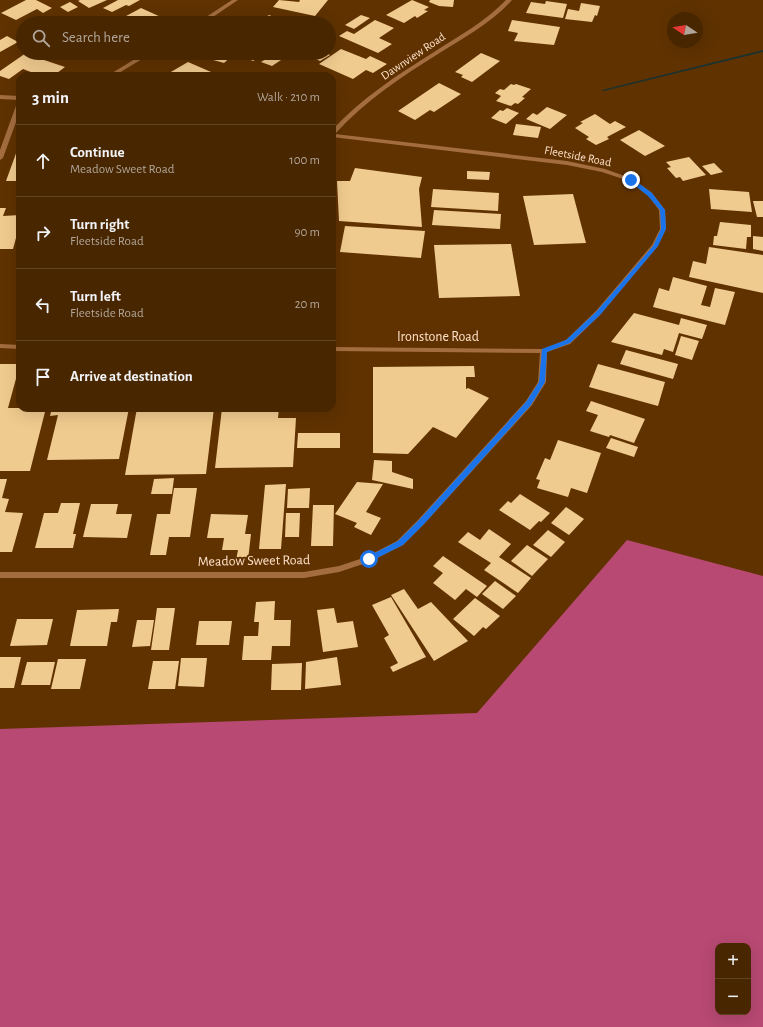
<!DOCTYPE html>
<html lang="en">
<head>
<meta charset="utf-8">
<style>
	:root { --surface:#482600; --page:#4f2e0a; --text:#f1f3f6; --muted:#b1a599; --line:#604322 }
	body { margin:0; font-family:"Alegreya Sans",sans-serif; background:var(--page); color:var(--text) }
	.controls { position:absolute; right:12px; bottom:12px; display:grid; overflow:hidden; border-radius:8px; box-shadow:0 4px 16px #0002 }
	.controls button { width:36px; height:36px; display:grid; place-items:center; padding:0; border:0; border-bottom:1px solid var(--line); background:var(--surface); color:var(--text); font:20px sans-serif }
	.compass { position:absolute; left:667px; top:12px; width:36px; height:36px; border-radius:50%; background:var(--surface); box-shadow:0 4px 16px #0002; rotate:282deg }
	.stop { position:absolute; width:12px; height:12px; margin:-9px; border:3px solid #1a73e8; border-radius:50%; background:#fff }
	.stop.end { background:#1a73e8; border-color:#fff; box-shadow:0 1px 4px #0008 }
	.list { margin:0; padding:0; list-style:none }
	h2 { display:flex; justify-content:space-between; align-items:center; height:52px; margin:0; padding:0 16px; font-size:17px }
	h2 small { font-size:13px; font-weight:400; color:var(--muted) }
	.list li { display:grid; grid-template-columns:26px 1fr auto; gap:12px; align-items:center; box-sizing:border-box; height:72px; padding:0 16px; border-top:1px solid var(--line) }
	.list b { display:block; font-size:15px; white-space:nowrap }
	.list p { margin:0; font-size:13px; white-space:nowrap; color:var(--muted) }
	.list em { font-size:13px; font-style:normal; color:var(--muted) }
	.icon { flex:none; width:22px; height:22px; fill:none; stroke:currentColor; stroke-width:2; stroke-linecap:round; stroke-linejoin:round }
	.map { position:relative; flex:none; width:763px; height:1027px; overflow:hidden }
	.search { position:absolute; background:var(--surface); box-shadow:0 4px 16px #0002; left:16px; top:16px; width:320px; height:44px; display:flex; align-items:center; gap:10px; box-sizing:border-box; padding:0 14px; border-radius:22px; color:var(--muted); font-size:15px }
	.panel { position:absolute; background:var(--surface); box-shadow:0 4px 16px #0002; left:16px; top:72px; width:320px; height:340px; border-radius:12px }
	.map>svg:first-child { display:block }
	.forest { fill:#b74972; fill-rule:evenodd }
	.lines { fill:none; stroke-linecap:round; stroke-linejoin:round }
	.stream { fill:#1c322e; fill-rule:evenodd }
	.building { fill:#f0cb8f }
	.service { fill:#a36d3f; fill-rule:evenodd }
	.minor { fill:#a36d3f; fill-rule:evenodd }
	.route { fill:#1a73e8 }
	.labels { text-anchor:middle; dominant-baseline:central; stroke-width:4; stroke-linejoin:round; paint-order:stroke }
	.far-street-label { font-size:12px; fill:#fde0ca; stroke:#603200 }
	.street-label { font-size:14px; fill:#fde0ca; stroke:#603200 }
</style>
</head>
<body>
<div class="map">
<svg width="763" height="1027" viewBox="0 0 763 1027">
	<rect width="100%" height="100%" fill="#603200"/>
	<path class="forest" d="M627,540L763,576V1027H0V729L477,713ZM718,946H748V1012H718Z"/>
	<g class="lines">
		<path class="stream" d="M763,50V52L604,91L602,90Z"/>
	</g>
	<g class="building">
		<path d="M26,0H36L52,8L43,13L37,9L16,20L1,13Z"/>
		<path d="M80,0H107L89,8L78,1Z"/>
		<path d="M118,0H140L129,6L126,5L112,12L103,8Z"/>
		<path d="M279,0L299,2L300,0H328L315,16L273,7Z"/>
		<path d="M412,0L429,7L424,10L428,11L417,18L415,16L404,23L386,15Z"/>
		<path d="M430,0H454L453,7L439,6L429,2Z"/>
		<path d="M546,1L567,4L563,18L526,13L531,2L545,4Z"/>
		<path d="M70,2L78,7L68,12L60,7Z"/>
		<path d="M581,3L600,6L597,16L595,15L592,22L565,19L568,9L579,11Z"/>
		<path d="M141,8L163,18L155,23L115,22Z"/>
		<path d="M269,15L288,23H250L253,21L257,23Z"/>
		<path d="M361,15L370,18L354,29L345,25Z"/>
		<path d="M91,18L101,23H82Z"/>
		<path d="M302,18L317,20L315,23H298Z"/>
		<path d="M375,20L394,28L379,38L392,44L378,53L339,36L347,31L354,34Z"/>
		<path d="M512,20L560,27L554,45L514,41L518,33L508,31Z"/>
		<path d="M7,36L18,42L0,52V40Z"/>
		<path d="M341,49L366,59L370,56L387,64L373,73L366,70L353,79L319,64Z"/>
		<path d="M26,53L40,54L35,57L65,67L53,76H36L34,75L36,74L23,69L9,79L0,76V71Z"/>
		<path d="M72,53H95L84,59Z"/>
		<path d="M202,53H266L253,61L235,53L224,63L199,56Z"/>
		<path d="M320,53H326L330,55L320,61L313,58Z"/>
		<path d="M481,53L500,61L472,82L461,77L463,75L455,72Z"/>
		<path d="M271,56L281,60L272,66L261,62Z"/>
		<path d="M188,62L218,75L164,76Z"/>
		<path d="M439,83L461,94L434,112L430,110L415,120L398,111Z"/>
		<path d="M511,84L514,85L516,84L531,89L522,97L525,98L518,104L515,103L511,106L496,101L501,96L495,93L500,89L504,90Z"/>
		<path d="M547,107L567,115L550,129L526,119L533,113L537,115Z"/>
		<path d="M507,108L519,113L506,124L491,118L500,110L503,111Z"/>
		<path d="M595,114L610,124L615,121L626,127L607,137L609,139L596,145L586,139L589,137L575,128L583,123L580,122Z"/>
		<path d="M516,124L541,127L538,138L513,135Z"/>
		<path d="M639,130L665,146L645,156L620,140Z"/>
		<path d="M18,148H20V181H6Z"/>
		<path d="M689,157L706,175L683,181L680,177L676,178L667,168L671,167L666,162Z"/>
		<path d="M714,163L723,172L711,175L702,166Z"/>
		<path d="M355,168L422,177L419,189L422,227L339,221L337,181H350Z"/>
		<path d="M467,171L490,172L489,180L467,179Z"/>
		<path d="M433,189L499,193L498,211L431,207Z"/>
		<path d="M709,189L749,192L752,212L711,209Z"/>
		<path d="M573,194L586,243L534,245L523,196Z"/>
		<path d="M753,201H763V217H757Z"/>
		<path d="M0,208H6L3,216L20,215V238H16L13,249H0Z"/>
		<path d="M434,210L501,214L500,229L432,225Z"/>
		<path d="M720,222L751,225V237H747L746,249L713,245L714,236H717Z"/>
		<path d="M345,226L425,231L421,258L340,252Z"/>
		<path d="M753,236L763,237V251L753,249Z"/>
		<path d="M511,244L520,296L439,298L434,245Z"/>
		<path d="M709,247L763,255V293L689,277L693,261L706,264Z"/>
		<path d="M673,277L707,286L701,305L710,307L715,288L735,292L725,325L653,307L659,288L669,291Z"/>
		<path d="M634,313L679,325L681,318L707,325L702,339L679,333L673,352L664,349L662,355L611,342Z"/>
		<path d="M681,336L699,341L692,360L675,355Z"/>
		<path d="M626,350L678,364L673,379L620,364Z"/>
		<path d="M0,364H20L8,408H46L30,471H0Z"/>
		<path d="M598,364L665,382L658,406L589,387Z"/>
		<path d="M474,366L475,377H466V389L468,388L489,398L456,438L433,427L408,454L373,453V367Z"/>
		<path d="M591,401L645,419L634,443L610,435L609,437L590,431L598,415L586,411Z"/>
		<path d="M52,408H129L119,459L47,460L58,415L50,416Z"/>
		<path d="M137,408H214L206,474L125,475Z"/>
		<path d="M222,408H279L278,418H296L293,467L215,468Z"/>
		<path d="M298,433H340V448H297Z"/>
		<path d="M611,438L638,447L634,457L606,448Z"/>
		<path d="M558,440L601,453L587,493L571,488L568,497L537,488L540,480L536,479L545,458L550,460Z"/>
		<path d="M374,460L392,461V472L413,479V489L372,480Z"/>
		<path d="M174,478L172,494H151L154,479Z"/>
		<path d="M0,479H7L2,498L9,499L5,512L23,513L12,552H0Z"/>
		<path d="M357,482L383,484L366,512L381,518L371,535L354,527L357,523L335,514Z"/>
		<path d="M286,484L281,549H259L265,485Z"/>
		<path d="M174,488H197L190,537H169L166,555H150L157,514H170Z"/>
		<path d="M310,488L309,508H287L288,489Z"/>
		<path d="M520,494L550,513L541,522L539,521L530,530L499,510L508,501L511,503Z"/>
		<path d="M61,503H80L73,534H76L73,548H35L44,513H58Z"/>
		<path d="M91,504H118L116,514H132L127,538L83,537Z"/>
		<path d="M313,505H334L333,546H311Z"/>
		<path d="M566,507L584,519L569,535L551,523Z"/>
		<path d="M286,513H300L299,537H285Z"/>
		<path d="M211,514L248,515L245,534H251L248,560H236L238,550H222L224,538H207Z"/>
		<path d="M489,529L511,544L499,557L531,578L518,593L484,570L491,563L458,542L468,532L480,540Z"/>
		<path d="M548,530L565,542L551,557L533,545Z"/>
		<path d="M527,545L548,559L532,576L511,561Z"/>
		<path d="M443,556L487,586L477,597L466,589L455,600L433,583L443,573L433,566Z"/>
		<path d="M495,581L516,596L503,609L482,594Z"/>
		<path d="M404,589L418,609L431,602L468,641L434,661L391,595Z"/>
		<path d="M391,597L426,657L393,672L390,667L398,663L384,638L389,635L372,605Z"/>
		<path d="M475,598L500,616L486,629L483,627L474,636L453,619Z"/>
		<path d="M275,601L274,620H291L290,646H272L271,660H242L244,636H258L259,622H254L256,602Z"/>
		<path d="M157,608H175L169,650H151Z"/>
		<path d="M334,608L337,623L353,621L358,647L323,652L317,610Z"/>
		<path d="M119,609L117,622H111L107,646H70L77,610Z"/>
		<path d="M17,619H53L47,645L10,646Z"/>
		<path d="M137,620H154L150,646L132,647Z"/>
		<path d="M199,621H232L229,645H196Z"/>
		<path d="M0,657H21L14,688H0Z"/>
		<path d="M337,657L341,685L305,689L306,662Z"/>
		<path d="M181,658H207L204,687L178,686Z"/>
		<path d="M58,659H86L80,689H51Z"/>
		<path d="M153,661H179L175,689H148Z"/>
		<path d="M27,662H55L50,685H21Z"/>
		<path d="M302,663L301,690H271L272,664Z"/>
	</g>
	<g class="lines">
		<path class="service" d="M20,101V111L3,158L0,160V150L17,103Z"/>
		<g class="minor">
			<path d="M232,0H238L204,23H197Z"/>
			<path d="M506,0H512C492,23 463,38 438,54C401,77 365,101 335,134L567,161L605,169L633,179L652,193L665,210L666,229L657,247L600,315L570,344L547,352L546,382L532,405L424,524L403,545L369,562L339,572L304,578H0V572H304L339,566L366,557L397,541L418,520L526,401L538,382L540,353L332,351V347L543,349L566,340L596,311L652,245L660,229L659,210L648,195L629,181L602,172L567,165L332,137V130C362,98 397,75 434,52C459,36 486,21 506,0Z"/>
			<path d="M145,53H152L114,76H107Z"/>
			<path d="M0,95L20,96V100L0,99Z"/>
			<path d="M0,344L20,345V349L0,348Z"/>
		</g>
	</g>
	<path class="route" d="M629,179H633L652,193L665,210L666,229L658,246L600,315L570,343L547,352L545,382L531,405L424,524L403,545L371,561H367V557L398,541L419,520L526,402L539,382L542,349L566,340L596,312L653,246L661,229L660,210L648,196L629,181Z"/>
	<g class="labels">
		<g class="far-street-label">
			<text transform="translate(413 56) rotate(-34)">Dawnview Road</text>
			<text transform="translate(578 156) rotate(11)">Fleetside Road</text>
		</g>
		<g class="street-label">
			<text x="438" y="337">Ironstone Road</text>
			<text transform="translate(254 561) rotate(-1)">Meadow Sweet Road</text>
		</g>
	</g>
</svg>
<div class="controls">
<button>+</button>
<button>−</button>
</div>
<svg class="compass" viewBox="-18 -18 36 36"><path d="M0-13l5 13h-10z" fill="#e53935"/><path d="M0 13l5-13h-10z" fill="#b1a599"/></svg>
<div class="stop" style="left:369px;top:559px"></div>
<div class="stop end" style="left:631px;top:180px"></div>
<div class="search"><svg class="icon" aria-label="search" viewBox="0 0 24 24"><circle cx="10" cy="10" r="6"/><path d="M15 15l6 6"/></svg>Search here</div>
<section class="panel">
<h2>3 min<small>Walk · 210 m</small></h2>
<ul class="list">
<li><svg class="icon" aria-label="ahead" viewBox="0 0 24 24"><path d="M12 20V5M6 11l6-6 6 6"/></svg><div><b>Continue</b><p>Meadow Sweet Road</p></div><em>100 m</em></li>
<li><svg class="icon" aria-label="right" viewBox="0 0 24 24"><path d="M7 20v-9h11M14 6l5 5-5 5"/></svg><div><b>Turn right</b><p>Fleetside Road</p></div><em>90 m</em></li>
<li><svg class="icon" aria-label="left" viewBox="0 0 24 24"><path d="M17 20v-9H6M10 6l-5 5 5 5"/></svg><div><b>Turn left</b><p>Fleetside Road</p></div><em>20 m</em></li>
<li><svg class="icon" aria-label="arrive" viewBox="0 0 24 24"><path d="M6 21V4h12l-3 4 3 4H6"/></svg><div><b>Arrive at destination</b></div></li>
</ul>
</section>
</div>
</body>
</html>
